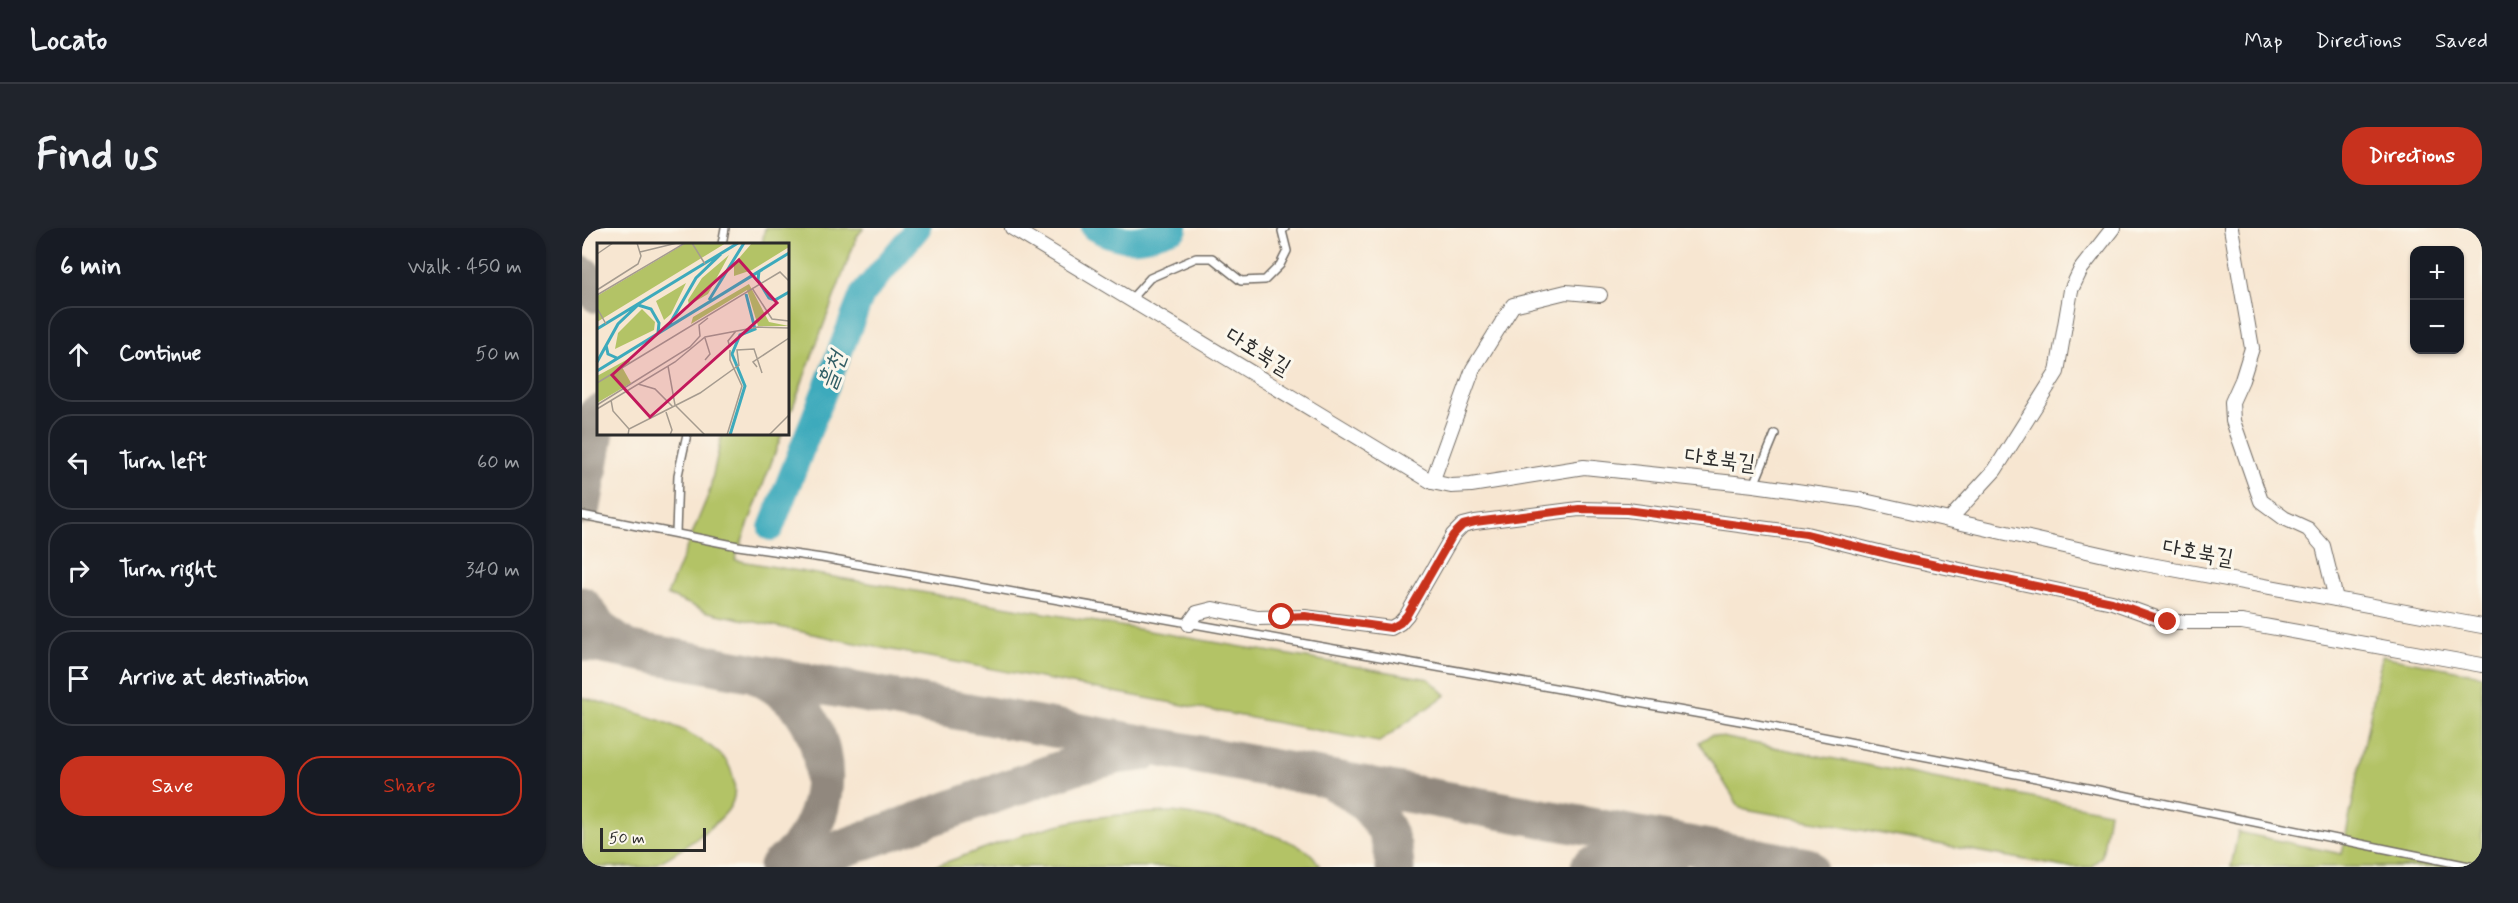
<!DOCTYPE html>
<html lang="en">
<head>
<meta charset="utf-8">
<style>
	:root { --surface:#171b24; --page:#20242c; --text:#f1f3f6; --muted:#9ea1a6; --line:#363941; --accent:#c8321e }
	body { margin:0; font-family:Mynerve,"Poor Story",sans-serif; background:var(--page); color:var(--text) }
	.controls { position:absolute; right:18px; top:18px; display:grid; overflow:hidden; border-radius:12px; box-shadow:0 2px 4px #0004 }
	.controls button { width:54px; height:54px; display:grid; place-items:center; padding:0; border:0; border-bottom:2px solid var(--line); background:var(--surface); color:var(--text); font:30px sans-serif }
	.scale { position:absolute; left:18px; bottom:15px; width:106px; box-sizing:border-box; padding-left:6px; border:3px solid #2b2b2b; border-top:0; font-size:16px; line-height:21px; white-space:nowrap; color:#2b2b2b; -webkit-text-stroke:4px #fbf7ec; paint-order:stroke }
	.stop { position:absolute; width:18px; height:18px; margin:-14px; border:4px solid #c8321e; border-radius:50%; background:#fff }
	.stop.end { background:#c8321e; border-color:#fff; box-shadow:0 2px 6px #0008 }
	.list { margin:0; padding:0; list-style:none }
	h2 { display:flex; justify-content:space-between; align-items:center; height:78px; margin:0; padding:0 24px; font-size:26px }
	h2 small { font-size:20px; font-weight:400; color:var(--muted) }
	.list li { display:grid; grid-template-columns:39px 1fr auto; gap:18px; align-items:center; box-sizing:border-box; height:96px; margin:0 12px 12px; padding:0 12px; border:2px solid var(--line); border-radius:24px }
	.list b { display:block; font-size:22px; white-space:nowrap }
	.list em { font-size:20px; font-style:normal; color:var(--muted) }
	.actions { display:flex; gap:12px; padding:18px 24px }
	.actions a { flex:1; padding:14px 0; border:2px solid var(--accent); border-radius:24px; text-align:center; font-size:21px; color:var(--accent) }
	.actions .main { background:var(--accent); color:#fff }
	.icon { flex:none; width:33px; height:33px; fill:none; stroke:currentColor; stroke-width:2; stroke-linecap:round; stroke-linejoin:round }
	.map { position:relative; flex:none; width:1900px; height:639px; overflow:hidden; border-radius:24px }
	header { display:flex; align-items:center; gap:36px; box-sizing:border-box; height:84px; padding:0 30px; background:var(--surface); border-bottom:2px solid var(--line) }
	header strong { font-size:28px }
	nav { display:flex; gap:33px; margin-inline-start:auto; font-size:21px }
	.intro { display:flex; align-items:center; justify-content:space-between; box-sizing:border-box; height:144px; padding:0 36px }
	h1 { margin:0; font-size:42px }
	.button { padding:15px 27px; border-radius:24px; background:var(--accent); color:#fff; font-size:21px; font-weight:700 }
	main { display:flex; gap:36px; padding:0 36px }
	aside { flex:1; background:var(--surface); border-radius:24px; box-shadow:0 2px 4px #0004 }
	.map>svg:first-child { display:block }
	.green { fill:#b3c366; stroke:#6f7748; stroke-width:1.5 }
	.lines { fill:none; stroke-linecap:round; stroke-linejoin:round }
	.river { stroke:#3daabc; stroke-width:26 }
	.taxiway { stroke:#91887e; stroke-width:39 }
	.lane-casing { stroke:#726c65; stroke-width:10 }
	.street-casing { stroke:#726c65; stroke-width:16 }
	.lane { stroke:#fff; stroke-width:7 }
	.street { stroke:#fff; stroke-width:14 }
	.route { stroke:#c8321e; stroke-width:8 }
	.labels { text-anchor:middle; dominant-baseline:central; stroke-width:6; stroke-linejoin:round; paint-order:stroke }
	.street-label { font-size:22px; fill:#2b2b2b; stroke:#fbf7ec }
	.water-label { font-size:24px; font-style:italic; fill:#325e65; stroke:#fbf7ec }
	.inset-river { fill:none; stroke:#3daabc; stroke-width:3 }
	.inset-road { fill:none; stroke:#a59b8f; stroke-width:1.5 }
	.view { fill:#c2185b; fill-opacity:0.15; stroke:#c2185b; stroke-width:3 }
	.inset-edge { fill:none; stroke:#2b2b2b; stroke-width:3 }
</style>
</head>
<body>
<header>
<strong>Locato</strong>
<nav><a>Map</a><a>Directions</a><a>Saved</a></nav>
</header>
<div class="intro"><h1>Find us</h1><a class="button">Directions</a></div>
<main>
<aside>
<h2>6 min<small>Walk · 450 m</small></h2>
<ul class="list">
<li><svg class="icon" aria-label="ahead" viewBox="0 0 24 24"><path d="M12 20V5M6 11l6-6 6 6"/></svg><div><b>Continue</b></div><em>50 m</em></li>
<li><svg class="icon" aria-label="left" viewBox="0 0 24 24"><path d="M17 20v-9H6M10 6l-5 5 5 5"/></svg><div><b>Turn left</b></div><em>60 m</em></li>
<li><svg class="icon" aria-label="right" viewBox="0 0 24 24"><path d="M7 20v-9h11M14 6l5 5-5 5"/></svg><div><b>Turn right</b></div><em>340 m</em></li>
<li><svg class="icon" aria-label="arrive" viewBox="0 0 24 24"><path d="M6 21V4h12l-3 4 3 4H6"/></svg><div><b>Arrive at destination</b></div></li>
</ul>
<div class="actions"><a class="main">Save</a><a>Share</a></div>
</aside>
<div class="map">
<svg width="1900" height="639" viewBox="0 0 1900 639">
	<rect width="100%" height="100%" fill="#fbf7ec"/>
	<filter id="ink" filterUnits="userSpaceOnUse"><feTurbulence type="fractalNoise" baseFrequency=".0167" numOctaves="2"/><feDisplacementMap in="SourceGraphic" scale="12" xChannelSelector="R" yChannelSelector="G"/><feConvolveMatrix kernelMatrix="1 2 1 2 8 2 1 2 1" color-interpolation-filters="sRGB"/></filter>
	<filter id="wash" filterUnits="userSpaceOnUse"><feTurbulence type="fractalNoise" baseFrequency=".008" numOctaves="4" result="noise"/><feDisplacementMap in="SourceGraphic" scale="24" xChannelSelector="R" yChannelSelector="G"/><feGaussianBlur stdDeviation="1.35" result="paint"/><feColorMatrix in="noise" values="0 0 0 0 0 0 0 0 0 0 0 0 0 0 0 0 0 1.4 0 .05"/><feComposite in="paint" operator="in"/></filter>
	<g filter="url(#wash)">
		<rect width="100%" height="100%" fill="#f7e6d1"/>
		<g class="green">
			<path d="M183,0H282L275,8L206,192V16H180Z"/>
			<path d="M140,206H200L153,332L847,451L864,467L797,514L268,414L126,384L85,367L127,265Z"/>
			<path d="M1800,428L1900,447V639H1649L1656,604L1760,626Z"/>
			<path d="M0,469C46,483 102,493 139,527C152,539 158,567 146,582C135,597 83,636 64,639C44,639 21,639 0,639Z"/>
			<path d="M1129,507L1527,584L1520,628L1509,639H1482L1158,580L1117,514Z"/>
			<path d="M591,584C623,588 708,606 730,627C733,630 736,635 738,639H351C401,621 451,600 504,591C533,586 562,585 591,584Z"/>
		</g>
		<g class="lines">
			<g class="river">
				<path d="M512,0C545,18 560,12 593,0"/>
				<path d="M189,300L280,67L336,0"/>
			</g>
			<g class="taxiway">
				<path d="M0,47L16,66"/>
				<path d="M0,278L16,186"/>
				<path d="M0,378L19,403L44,421"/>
				<path d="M0,413L1225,639"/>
				<path d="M179,449C194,457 211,469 221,483C256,533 246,605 196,639"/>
				<path d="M754,555C787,571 812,601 813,639"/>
				<path d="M209,639L493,537L535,527L560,524"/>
				<path d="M1008,639L1051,629L1089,626"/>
			</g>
		</g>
	</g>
	<g filter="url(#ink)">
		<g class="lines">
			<defs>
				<g id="lane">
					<path d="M140,16L143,0"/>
					<path d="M549,71L568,50L614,30H630L659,53L683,52L698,37L705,23L700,3L703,0"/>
					<path d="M1172,257L1193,206"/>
					<path d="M0,287L156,318L240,330L1164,494L1516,562L1892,639"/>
					<path d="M94,305L96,247L105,206"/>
				</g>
				<g id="street">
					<path d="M430,0L850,254L869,258L889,257L1002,239L1172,257L1278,272L1558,335L1900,398"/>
					<path d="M1649,0L1670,120L1660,152L1650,174L1651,193L1679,273L1702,290L1726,301L1741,318L1754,371"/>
					<path d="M850,254L891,141L931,77L984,64L1018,67"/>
					<path d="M1367,292L1413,242L1475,144L1489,62L1499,41L1531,0"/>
					<path d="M607,396L615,385L631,381L676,390L723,389L809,400L818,395L825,387L871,307L881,297L893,294L997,281L1045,282L1224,306L1321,330L1530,374L1586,394H1660L1900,437"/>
				</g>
			</defs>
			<use href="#lane" class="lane-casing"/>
			<use href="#street" class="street-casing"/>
			<use href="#lane" class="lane"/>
			<use href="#street" class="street"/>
		</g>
	</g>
	<g class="lines" filter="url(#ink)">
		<path class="route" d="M700,389L723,388L809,400L818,395L825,387L871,307L881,297L893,294L997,281L1045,282L1224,306L1321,330L1530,374L1586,394"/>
	</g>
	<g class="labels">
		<g class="street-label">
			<text transform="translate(676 124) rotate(31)">다호북길</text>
			<text transform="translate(1138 232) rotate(7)">다호북길</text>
			<text transform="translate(1616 325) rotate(10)">다호북길</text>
		</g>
		<g class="water-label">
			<text transform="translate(251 143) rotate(-69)">흘천</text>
		</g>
	</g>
	<g transform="translate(15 15)">
		<rect width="192" height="192" fill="#f7e6d1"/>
		<path d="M89,0H129L0,79V53ZM155,0H192V4L155,27L137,33V21ZM132,12L111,51L92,62L91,57L105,35ZM89,40L74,71L67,77L59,58ZM152,41L172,79L192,83H161L150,47L94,81L96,74ZM45,66L58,79L57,87L18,106L21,90ZM31,116L33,119L25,124L34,140L0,160V133Z" fill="#b3c366"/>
		<path class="inset-river" d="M162,28L161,37L172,55L178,57L192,49M112,57L147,0M41,62L54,66L62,80L61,90M72,82L99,35L124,11M0,86L141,0M9,102L11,111L20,115M0,119L21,81L42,61M0,128L192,10M133,192L148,143L135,111L143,92L158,86L149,51"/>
		<path class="inset-road" d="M95,0L108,21M43,9L80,0M0,11L16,0M155,45L175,76L192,78M0,47L41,21L44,13L40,0M0,52L88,0M0,65L9,81M133,104L131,98L139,88M108,117L113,111L108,95M71,123L78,162M142,123L140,107L157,106L165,130M160,124L156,119L192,95M0,140L183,29L192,38M41,141L58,146L76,164M14,157L16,168L32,186M0,162L93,104L103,93L102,82L111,75M78,162L108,192M0,166L78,119L108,94L161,84L192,85M69,169L75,187L73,192M31,192L32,186L103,150L142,122M130,192L145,143L133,117V107M172,192L192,172"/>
		<path class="view" d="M142,17L180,60L53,174L15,132Z"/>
		<rect width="192" height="192" class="inset-edge"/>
	</g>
</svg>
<div class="controls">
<button>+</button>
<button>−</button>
</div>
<div class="scale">50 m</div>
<div class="stop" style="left:700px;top:389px"></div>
<div class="stop end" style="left:1586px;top:394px"></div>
</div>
</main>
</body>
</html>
